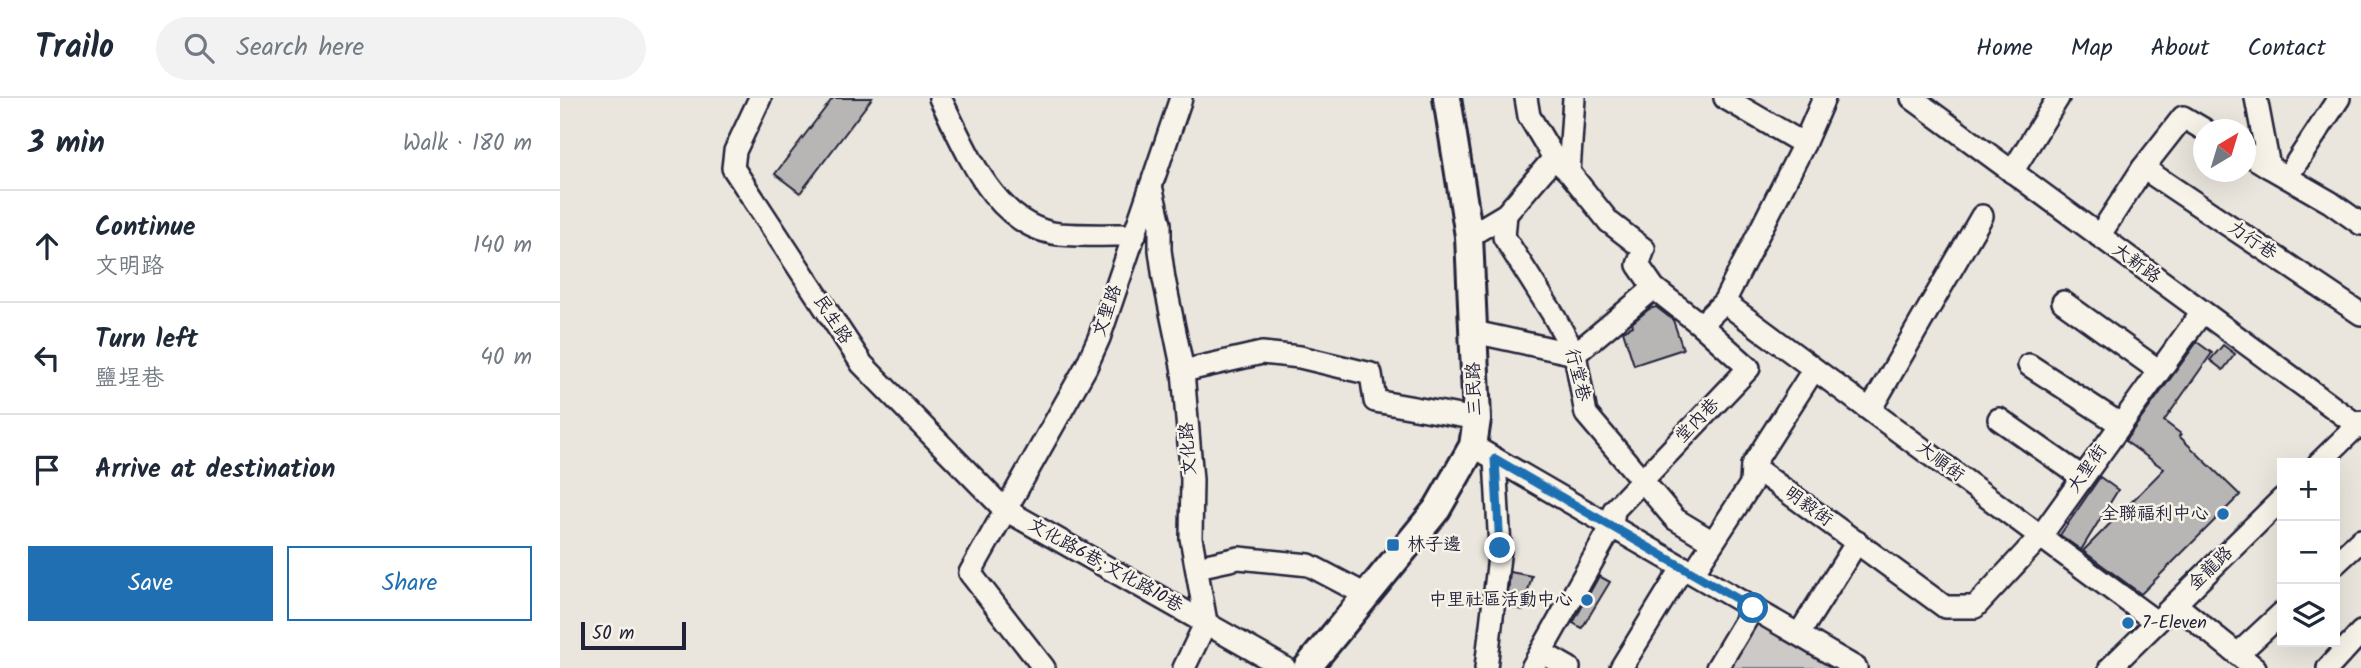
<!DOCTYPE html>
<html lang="en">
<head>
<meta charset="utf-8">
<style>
	:root { --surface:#fff; --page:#f2f2f3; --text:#1f2937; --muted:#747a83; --line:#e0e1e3; --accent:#1f6fb2 }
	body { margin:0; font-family:Kalam,"LXGW WenKai TC",sans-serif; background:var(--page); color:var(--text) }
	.controls { position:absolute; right:21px; bottom:21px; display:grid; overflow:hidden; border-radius:0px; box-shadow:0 7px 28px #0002 }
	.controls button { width:63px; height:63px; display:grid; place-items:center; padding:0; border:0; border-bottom:2px solid var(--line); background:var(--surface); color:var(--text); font:35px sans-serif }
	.compass { position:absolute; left:1633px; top:21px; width:63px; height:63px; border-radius:50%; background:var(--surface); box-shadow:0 7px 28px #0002; rotate:38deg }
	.scale { position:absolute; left:21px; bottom:18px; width:105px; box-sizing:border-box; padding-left:7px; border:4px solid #22223b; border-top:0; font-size:19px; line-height:24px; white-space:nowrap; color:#22223b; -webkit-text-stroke:5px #f7f3e8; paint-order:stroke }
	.stop { position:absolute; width:21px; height:21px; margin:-16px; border:5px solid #1f6fb2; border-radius:50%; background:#fff }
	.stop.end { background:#1f6fb2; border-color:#fff; box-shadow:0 2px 7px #0008 }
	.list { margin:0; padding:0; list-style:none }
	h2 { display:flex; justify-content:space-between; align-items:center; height:91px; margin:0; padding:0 28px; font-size:30px }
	h2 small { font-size:23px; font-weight:400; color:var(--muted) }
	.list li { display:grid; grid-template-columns:46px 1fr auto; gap:21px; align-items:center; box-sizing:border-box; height:112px; padding:0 28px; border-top:2px solid var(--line) }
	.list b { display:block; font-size:26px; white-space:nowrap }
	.list p { margin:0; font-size:23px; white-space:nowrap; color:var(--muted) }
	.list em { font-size:23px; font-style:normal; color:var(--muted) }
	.actions { display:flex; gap:14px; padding:21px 28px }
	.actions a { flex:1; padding:16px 0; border:2px solid var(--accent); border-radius:0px; text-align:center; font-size:24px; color:var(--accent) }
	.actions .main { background:var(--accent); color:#fff }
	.icon { flex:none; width:38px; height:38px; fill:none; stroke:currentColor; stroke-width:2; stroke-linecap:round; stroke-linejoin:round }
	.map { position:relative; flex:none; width:1801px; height:570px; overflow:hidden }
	header { display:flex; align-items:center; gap:42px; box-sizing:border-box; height:98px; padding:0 35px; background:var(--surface); border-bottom:2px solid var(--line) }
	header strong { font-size:33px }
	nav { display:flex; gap:38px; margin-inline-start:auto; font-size:24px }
	.search { width:490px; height:63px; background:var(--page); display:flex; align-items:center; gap:18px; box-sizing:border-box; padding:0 24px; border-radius:38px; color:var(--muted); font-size:26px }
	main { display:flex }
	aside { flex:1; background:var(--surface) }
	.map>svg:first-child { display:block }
	.green { fill:#cdc9c6; stroke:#787680; stroke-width:2 }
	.building { fill:#b8b6b5; stroke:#22223b; stroke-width:2 }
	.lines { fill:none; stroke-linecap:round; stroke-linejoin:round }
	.minor-casing { stroke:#22223b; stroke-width:26 }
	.major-casing { stroke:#22223b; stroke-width:32 }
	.minor { stroke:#f7f3e8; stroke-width:21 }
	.major { stroke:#f7f3e8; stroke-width:26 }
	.route { stroke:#1f6fb2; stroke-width:9 }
	.poi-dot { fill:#1f6fb2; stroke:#f7f3e8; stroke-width:2.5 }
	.labels { text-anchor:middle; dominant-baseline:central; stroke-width:5; stroke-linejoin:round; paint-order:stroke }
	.street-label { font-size:18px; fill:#22223b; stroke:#f7f3e8 }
	.poi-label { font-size:18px; fill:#22223b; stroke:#f7f3e8; text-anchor:end }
</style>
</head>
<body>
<header>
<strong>Trailo</strong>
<div class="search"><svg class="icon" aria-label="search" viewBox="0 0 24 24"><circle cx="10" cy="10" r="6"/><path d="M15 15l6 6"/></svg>Search here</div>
<nav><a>Home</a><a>Map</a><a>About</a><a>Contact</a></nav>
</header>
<main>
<aside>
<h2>3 min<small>Walk · 180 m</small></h2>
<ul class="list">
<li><svg class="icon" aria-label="ahead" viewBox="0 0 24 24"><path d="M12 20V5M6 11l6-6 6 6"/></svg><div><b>Continue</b><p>文明路</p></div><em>140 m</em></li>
<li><svg class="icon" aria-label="left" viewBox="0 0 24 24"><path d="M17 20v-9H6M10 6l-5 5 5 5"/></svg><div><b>Turn left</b><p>鹽埕巷</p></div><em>40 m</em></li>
<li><svg class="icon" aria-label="arrive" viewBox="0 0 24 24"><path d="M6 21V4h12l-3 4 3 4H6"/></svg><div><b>Arrive at destination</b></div></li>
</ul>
<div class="actions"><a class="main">Save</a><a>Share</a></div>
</aside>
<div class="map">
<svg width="1801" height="570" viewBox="0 0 1801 570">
	<rect width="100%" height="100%" fill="#eae6de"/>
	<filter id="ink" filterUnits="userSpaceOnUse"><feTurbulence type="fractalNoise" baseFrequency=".0143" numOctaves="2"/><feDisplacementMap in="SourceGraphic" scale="14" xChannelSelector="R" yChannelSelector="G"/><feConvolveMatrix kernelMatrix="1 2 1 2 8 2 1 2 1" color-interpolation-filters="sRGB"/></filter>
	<g filter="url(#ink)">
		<path class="green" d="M1193,510L1296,570H1169Z"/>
		<g class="building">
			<path d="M273,0H312L240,95L215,76Z"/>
			<path d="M1096,209L1113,222L1123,251L1074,267L1063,233L1073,228L1072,225L1089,211Z"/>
			<path d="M1637,244L1652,255L1604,323L1621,336L1619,338L1680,397L1581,496L1523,453L1604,371L1565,343Z"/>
			<path d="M1663,247L1675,256L1663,272L1650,262Z"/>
			<path d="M1540,379L1558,392L1521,452L1500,437Z"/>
			<path d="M950,474L972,478L963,512L947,508Z"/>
			<path d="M1039,478L1050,484L1022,530L1013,525Z"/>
		</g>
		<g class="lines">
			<defs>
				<g id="minor">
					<path d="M200,0L175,53L173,70L302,266L444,411L725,570"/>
					<path d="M380,0C406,50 433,128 499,136C524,138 550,137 575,137"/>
					<path d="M966,0L969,18L994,60"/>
					<path d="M1165,0L1244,46"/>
					<path d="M1352,0L1801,330"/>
					<path d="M1696,0L1709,69L1770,104L1801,126"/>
					<path d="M1686,55L1709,69"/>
					<path d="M1583,70L1801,216"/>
					<path d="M1009,74L1049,124L1084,151L1078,167L1094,190L1141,227L1164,204L1244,46L1264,0"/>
					<path d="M1452,74L1498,0"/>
					<path d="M1727,79L1779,0"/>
					<path d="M591,88L600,126V152L604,181L623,273L632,382L631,440L646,524"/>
					<path d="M946,116L944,139L991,213L1015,256L1026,316L1115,421L1153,444"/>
					<path d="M909,138L946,116L994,60L1009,74L1014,0"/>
					<path d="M1539,138L1583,70L1623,19L1645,32"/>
					<path d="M1164,204L1596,524"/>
					<path d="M1503,204L1598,272"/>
					<path d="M914,234L1015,256L1094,190"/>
					<path d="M1469,267L1560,326"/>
					<path d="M1254,271L1192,368L1385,509H1415L1480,439L1642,214"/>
					<path d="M623,273L702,255L740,259L811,276L815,303L917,321"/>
					<path d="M1310,312L1422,118"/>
					<path d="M1439,321L1522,379"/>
					<path d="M913,348L1296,570"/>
					<path d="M1759,365L1801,324"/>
					<path d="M1775,466L1801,442"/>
					<path d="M637,469L679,460L749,467L806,497"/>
					<path d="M1133,475L1191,386L1192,368"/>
					<path d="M1615,506L1695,570"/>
					<path d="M1239,536L1297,444"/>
					<path d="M981,554L1009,570"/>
					<path d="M1678,556L1722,515"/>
					<path d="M484,570L410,475L526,269L539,240L621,0"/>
					<path d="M624,570L646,524"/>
					<path d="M926,570L940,450L935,361"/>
					<path d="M972,570L1052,428L1054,412L1189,270L1141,227"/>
					<path d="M1061,570L1123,469"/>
					<path d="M1157,570L1193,510"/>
					<path d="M1550,570L1722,401"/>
					<path d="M1768,570L1801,534"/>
				</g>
				<path id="major" d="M747,570L877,411L913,348L917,321L909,138L887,0"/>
			</defs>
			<use href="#minor" class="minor-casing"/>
			<use href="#major" class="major-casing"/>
			<use href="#minor" class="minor"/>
			<use href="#major" class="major"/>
		</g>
	</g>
	<g class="lines" filter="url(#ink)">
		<path class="route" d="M940,450L935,361L1193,510"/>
	</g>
	<g class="poi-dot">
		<circle cx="1663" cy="416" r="7"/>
		<rect x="826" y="440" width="14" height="14" rx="3.5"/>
		<circle cx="1027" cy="502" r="7"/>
		<circle cx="1568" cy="525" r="7"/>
	</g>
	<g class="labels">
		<g class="street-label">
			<text transform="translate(1692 143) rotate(34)">力行巷</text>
			<text transform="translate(1576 166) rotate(36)">大新路</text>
			<text transform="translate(548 213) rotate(-71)">文聖路</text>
			<text transform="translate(272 222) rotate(57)">民生路</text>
			<text transform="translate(1017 277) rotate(76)">行堂巷</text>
			<text transform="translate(915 291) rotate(-92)">三民路</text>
			<text transform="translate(1138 323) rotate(-46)">堂內巷</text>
			<text transform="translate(629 351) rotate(-94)">文化路</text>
			<text transform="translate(1380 364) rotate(37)">大順街</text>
			<text transform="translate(1528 371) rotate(-55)">大聖街</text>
			<text transform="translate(1248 409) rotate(36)">明毅街</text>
			<text transform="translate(545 468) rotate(29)">文化路6巷;文化路10巷</text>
			<text transform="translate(1651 471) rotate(-44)">金龍路</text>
		</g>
		<g class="poi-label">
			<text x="1649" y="416">全聯福利中心</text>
			<text x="847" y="447" text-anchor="start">林子邊</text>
			<text x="1013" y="502">中里社區活動中心</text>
			<text x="1582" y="525" text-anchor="start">7-Eleven</text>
		</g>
	</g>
</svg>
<div class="controls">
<button>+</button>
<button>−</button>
<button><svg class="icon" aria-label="layers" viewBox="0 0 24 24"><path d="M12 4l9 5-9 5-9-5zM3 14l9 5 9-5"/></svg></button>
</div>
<svg class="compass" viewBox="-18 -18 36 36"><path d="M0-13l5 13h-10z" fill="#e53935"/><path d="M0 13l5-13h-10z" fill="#747a83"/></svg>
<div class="scale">50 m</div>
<div class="stop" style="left:1193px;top:510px"></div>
<div class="stop end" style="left:940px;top:450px"></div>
</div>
</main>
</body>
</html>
